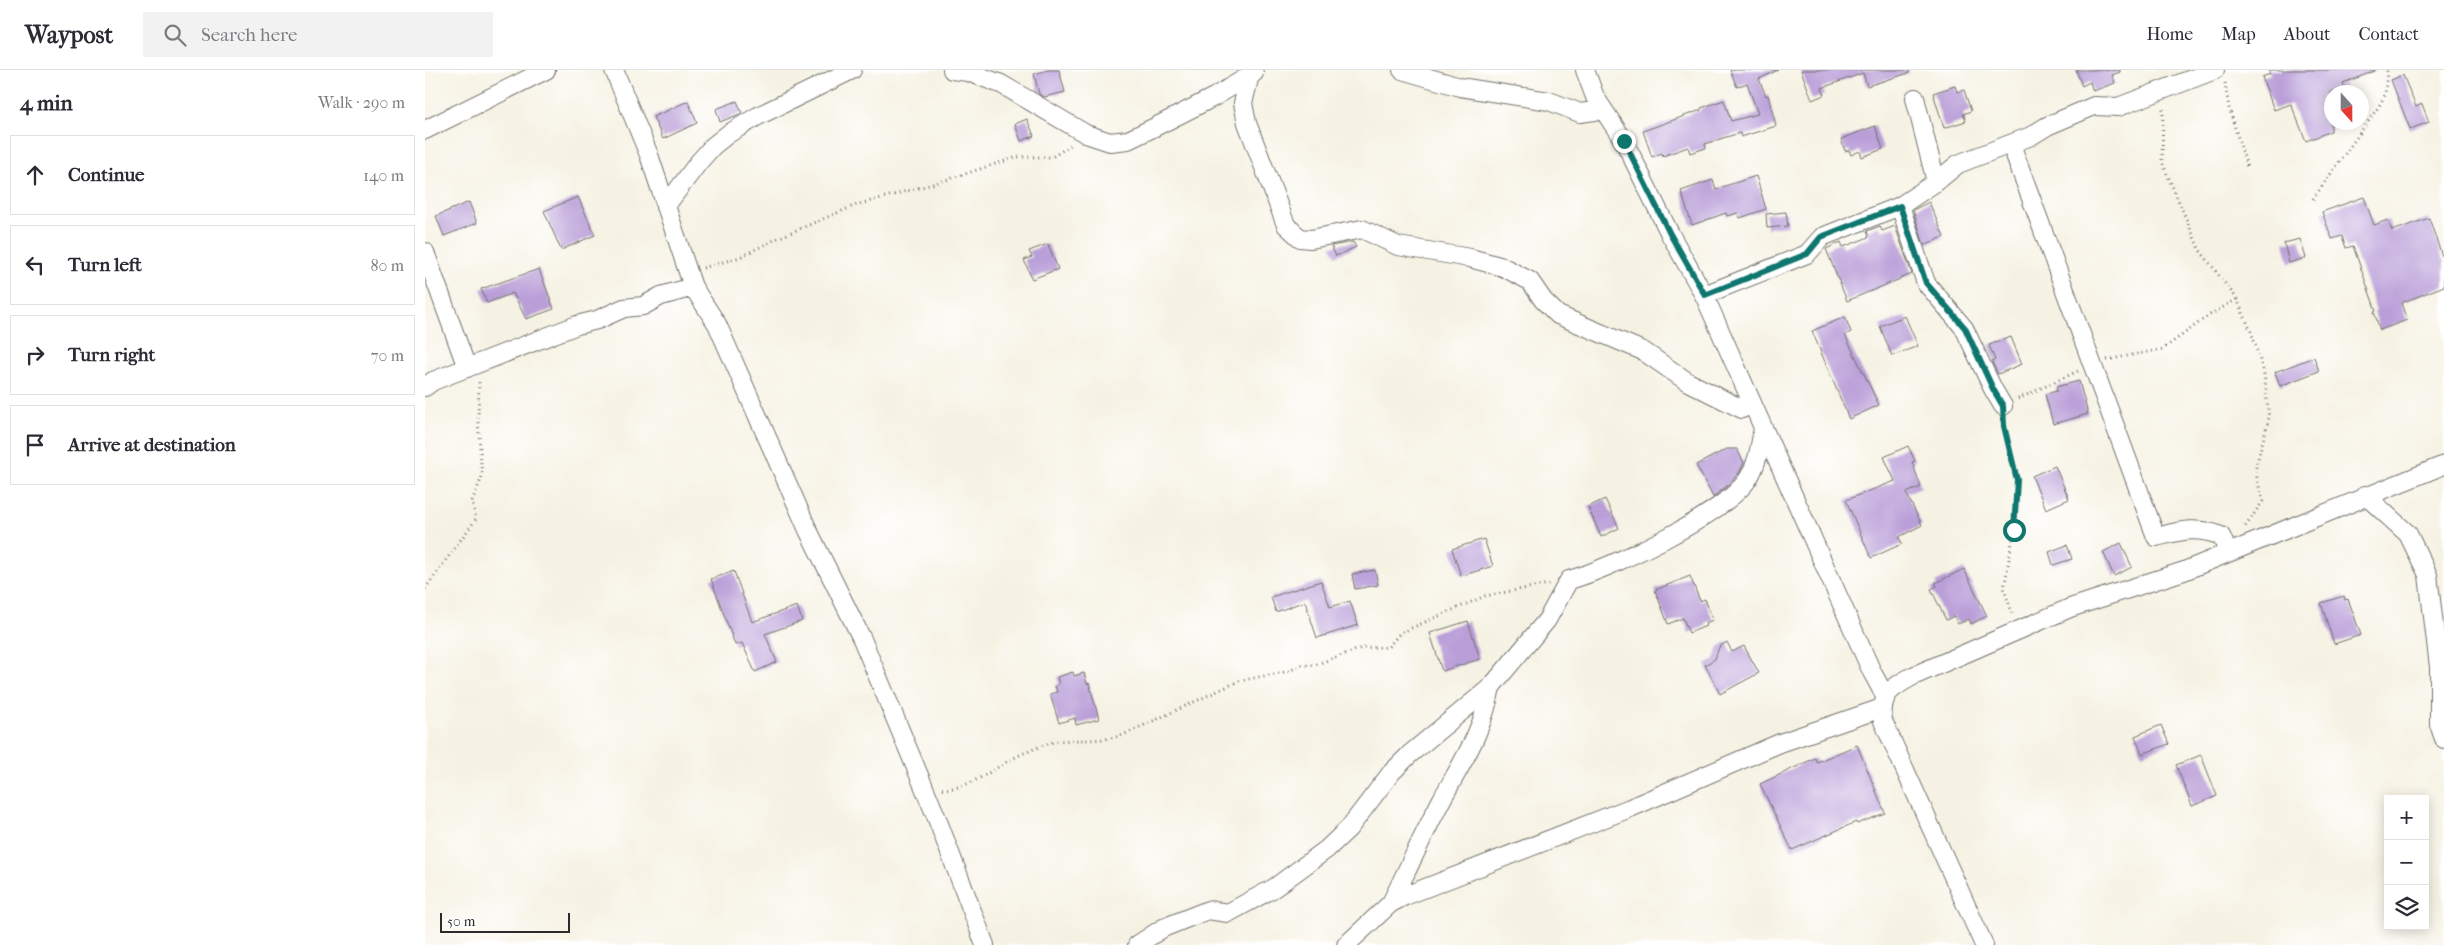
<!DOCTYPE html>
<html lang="en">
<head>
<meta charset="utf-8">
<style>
	:root { --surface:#fff; --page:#f2f2f3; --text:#2b2b33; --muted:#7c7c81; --line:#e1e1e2 }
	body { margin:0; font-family:"IM FELL French Canon",serif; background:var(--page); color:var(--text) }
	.controls { position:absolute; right:15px; bottom:15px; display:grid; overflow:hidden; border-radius:0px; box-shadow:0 2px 12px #0003 }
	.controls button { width:45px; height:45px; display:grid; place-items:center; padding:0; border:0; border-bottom:1px solid var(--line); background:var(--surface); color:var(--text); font:25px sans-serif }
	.compass { position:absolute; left:1899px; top:15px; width:45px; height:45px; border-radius:50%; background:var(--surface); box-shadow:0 2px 12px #0003; rotate:159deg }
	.scale { position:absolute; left:15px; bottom:12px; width:130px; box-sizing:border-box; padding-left:5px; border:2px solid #2b2b2b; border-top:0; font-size:14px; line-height:18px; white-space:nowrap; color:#2b2b2b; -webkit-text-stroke:4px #fff; paint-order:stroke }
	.stop { position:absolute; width:15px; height:15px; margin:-11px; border:4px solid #0f766e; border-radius:50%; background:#fff }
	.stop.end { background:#0f766e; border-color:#fff; box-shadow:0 1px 5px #0008 }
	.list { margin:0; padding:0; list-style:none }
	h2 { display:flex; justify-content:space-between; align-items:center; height:65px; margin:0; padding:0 20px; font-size:21px }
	h2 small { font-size:16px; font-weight:400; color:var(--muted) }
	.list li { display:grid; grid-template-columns:32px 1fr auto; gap:15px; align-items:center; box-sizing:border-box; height:80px; margin:0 10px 10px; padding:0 10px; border:1px solid var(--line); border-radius:0px }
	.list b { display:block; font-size:19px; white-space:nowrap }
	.list em { font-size:16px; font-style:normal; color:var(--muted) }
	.icon { flex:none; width:28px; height:28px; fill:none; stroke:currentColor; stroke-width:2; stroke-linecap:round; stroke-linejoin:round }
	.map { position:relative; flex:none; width:2019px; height:875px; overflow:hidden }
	header { display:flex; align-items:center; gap:30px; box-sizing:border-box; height:70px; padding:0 25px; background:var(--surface); border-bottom:1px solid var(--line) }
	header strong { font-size:24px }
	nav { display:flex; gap:28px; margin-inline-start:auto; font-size:18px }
	.search { width:350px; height:45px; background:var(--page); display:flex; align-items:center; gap:12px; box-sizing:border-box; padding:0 18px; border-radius:0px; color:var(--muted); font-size:19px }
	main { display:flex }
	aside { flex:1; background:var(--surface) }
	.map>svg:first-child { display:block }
	.building { fill:#b99ed8 }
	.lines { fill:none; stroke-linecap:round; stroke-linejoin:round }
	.street-casing { stroke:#72716b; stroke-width:20 }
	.path { stroke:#72716b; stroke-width:3; stroke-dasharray:1 4; stroke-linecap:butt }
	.street { stroke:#fff; stroke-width:18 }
	.route { stroke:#0f766e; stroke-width:6 }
</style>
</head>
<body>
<header>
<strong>Waypost</strong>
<div class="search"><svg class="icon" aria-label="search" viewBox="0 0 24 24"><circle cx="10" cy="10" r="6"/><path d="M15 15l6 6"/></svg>Search here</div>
<nav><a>Home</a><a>Map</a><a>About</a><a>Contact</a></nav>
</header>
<main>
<aside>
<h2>4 min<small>Walk · 290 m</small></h2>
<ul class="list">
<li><svg class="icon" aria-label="ahead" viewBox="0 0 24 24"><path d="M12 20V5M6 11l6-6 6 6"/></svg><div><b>Continue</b></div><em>140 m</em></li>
<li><svg class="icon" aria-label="left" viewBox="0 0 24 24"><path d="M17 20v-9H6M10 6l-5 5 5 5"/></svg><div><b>Turn left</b></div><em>80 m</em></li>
<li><svg class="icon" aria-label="right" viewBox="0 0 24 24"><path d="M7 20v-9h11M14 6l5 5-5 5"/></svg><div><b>Turn right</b></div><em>70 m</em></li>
<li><svg class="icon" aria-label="arrive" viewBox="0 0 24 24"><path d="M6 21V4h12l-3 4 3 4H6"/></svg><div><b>Arrive at destination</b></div></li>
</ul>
</aside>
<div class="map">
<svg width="2019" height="875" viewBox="0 0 2019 875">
	<rect width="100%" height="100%" fill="#fff"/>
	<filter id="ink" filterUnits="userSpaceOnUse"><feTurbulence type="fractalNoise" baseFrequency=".02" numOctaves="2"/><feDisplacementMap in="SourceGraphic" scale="10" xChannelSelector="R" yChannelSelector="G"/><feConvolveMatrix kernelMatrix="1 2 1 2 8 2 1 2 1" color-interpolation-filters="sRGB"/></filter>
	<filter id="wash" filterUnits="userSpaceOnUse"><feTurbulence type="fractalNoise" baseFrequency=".0096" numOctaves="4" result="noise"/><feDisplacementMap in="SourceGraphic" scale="20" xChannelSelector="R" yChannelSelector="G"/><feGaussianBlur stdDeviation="1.12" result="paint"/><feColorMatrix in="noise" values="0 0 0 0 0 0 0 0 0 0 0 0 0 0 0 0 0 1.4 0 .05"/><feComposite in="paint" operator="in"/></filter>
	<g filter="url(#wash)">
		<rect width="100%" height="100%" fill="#f6f2e3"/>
		<g id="blocks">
			<g class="building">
				<path d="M623,0H634L640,22L619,27L614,24L609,4Z"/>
				<path d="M1305,0H1353L1334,9L1341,26L1343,25L1351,56L1316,67L1315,63L1298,68L1280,74L1281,78L1265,83L1263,77L1238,86L1237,83L1227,87L1218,61L1276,40V38L1299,30L1306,51L1333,44L1322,13L1312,17Z"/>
				<path d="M1376,0H1484V3L1442,16L1438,3L1397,18L1399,25L1387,30Z"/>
				<path d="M1651,0H1695V2L1687,5L1690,13L1668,21L1665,12L1657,16Z"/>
				<path d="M1844,0H1950V1L1918,13L1921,22H1906V61L1881,71L1866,34L1849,40L1837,7L1845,4Z"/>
				<path d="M1978,5L1991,37L1997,34L2004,52L1985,59L1966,10Z"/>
				<path d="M1530,16L1532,22L1539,20L1546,41L1538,44L1541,51L1519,58L1508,23Z"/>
				<path d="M263,31L272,53L238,69L228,47Z"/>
				<path d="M312,31L317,43L295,52L291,39Z"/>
				<path d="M602,49L609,66L596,71L590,54Z"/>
				<path d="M1450,56L1458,79L1437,87L1435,81L1426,85L1424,80L1420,81L1416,69Z"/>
				<path d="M1331,106L1341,139L1315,148L1313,143L1302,146L1301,143L1267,155L1256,121L1288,110L1291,119Z"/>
				<path d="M153,127L170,165L136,180L119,141Z"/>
				<path d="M1939,127L1949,155L1963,150L1967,161L2004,148L2019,192V216L1976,233L1982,250L1955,260L1949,242L1951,241L1928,176L1921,178L1917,166L1907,169L1897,142Z"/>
				<path d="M44,132L52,153L19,166L11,146Z"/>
				<path d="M1504,132L1519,167L1499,175L1488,140Z"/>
				<path d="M1361,142L1363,156L1342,158L1341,144Z"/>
				<path d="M1455,156L1457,161L1470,156L1487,204L1422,231L1401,179L1416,172L1418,177L1444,167L1442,161Z"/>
				<path d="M1875,169L1881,188L1864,193L1859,173Z"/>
				<path d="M928,172L931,177L911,186L906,176Z"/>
				<path d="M623,174L633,199L607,209L599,190L607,187L604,181Z"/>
				<path d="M114,199L129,239L101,249L88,223L62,233L56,219Z"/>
				<path d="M1480,246L1493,276L1467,286L1455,256Z"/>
				<path d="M1420,247L1426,262L1420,265L1454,335L1424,349L1387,261Z"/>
				<path d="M1586,267L1597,294L1573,304L1567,292L1570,290L1564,275Z"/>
				<path d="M1889,287L1894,301L1855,316L1850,302Z"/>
				<path d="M1654,311L1663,344L1628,354L1620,324L1632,321L1631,317Z"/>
				<path d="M1483,376L1490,391L1487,392L1496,417L1481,423L1497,455L1474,467L1477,474L1446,488L1421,430L1470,411L1459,387Z"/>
				<path d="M1302,379H1312L1319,393L1314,403L1303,415L1288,427L1271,395Z"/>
				<path d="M1630,396L1644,429L1621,439L1607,406Z"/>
				<path d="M1180,429L1194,458L1176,467L1163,437Z"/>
				<path d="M1059,469L1068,496L1036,506L1027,479Z"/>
				<path d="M1696,473L1707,497L1689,506L1678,482Z"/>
				<path d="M1642,475L1647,489L1628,495L1624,482Z"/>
				<path d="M1539,499L1562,546L1546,554L1544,549L1533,554L1529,546L1521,550L1506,519L1512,516L1510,513Z"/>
				<path d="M950,500L953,515L930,519L927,504Z"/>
				<path d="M309,501L327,552L372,536L377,551L340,564L352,592L330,602L317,573L310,575L286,509Z"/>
				<path d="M1265,506L1275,531L1280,529L1288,550L1280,553L1281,556L1264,563L1258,548L1243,554L1230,520Z"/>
				<path d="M896,511L905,537L925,531L933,555L892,568L880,531L851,542L846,527Z"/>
				<path d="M1919,526L1920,530L1923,529L1936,565L1909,574L1896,533Z"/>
				<path d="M1043,551L1055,589L1017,601L1005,563Z"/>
				<path d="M1302,572L1307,582L1319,576L1334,603L1295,624L1280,595L1290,589L1294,577Z"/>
				<path d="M648,602L649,606L659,603L662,614L664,613L674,649L651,655L650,648L634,653L625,624L632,622L630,616L634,614L632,607Z"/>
				<path d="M1736,655L1744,674L1717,684L1710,666Z"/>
				<path d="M1432,675L1460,743L1432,754L1431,752L1367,780L1335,714L1390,688L1392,692Z"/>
				<path d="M1776,685L1792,726L1767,736L1751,695Z"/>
			</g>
		</g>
	</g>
	<g filter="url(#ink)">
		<use href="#blocks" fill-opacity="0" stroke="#72716b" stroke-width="1"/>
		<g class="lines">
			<defs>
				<g id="street">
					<path d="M189,0L224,85L268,217L292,254L383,460L437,569L511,746L560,875"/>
					<path d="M527,0L543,2L576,14L661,64L685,72L703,70L732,56L789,27L829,3"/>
					<path d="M977,0L1035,17L1124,31L1155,43L1177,40"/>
					<path d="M1160,0L1170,27L1199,71L1245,164L1279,225L1447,602L1460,626"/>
					<path d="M825,5L818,33L822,53L861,155L875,168L886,169L937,159L973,176L1045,188L1078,197L1105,211L1118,230L1133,245L1218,281L1263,312L1317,339"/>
					<path d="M1490,28L1511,112L1475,136L1501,213L1539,258L1568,319L1578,336"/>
					<path d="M0,60L121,0"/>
					<path d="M1586,74L1731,467C1756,461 1771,456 1796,466L1803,482"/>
					<path d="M1511,112L1533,94L1606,66L1622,56L1669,36L1693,37L1790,0"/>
					<path d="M240,137L273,93L288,76L303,64L333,46L427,0"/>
					<path d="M0,182L42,298"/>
					<path d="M1279,225L1382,184L1397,167L1475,136"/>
					<path d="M0,317L8,311L152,255L172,250L199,238L218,236L236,226L268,217"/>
					<path d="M1940,425L1983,464L2003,505L2014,597V654L2019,669"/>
					<path d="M966,833C983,799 999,763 1017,729C1038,691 1058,661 1066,617"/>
					<path d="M712,875L738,858L783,840L803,843L849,818L902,779L924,758L966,703L985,684L1066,617L1122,550L1144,510C1185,499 1300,444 1323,409C1333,393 1335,376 1338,358"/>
					<path d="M921,875L966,833L980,826L1205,738L1355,673L1457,638"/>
					<path d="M1559,875L1458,651C1455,624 1466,618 1488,606L1645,538L1759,501L2019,395"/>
				</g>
			</defs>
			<use href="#street" class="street-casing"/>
			<g class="path">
				<path d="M1800,13L1804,38L1822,97"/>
				<path d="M1738,39L1737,92L1774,179L1812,229L1827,264L1839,303L1844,348L1831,396L1832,409L1838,431L1820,457"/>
				<path d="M1888,129L1954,36L1960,25L1962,0"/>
				<path d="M278,198L315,187L353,168L431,135L515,112L592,87H627L646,75"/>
				<path d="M1682,290L1738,279L1783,246L1812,229"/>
				<path d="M1593,329L1653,301"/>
				<path d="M1579,351L1592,411L1589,460L1579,519L1588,546"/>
				<path d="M0,519L51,449L47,431L57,407L53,350L54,311"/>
				<path d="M517,719C550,719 574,692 604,681C613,677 623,673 633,671C655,669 676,672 698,665L814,611L864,601L877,595H889L937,578L963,577L975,563L1060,526L1124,514"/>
			</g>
			<use href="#street" class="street"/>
		</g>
	</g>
	<g class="lines" filter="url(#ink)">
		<path class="route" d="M1199,71L1245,164L1280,225L1382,184L1396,167L1475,136L1501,213L1540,258L1568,319L1578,336L1579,356L1592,410L1589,460"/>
	</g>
</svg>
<div class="controls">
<button>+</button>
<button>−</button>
<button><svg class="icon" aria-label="layers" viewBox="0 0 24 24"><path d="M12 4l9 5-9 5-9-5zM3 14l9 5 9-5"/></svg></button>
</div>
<svg class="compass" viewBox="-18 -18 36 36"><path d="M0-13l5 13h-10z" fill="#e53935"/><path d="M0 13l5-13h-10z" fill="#7c7c81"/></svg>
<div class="scale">50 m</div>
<div class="stop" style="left:1589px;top:460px"></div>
<div class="stop end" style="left:1199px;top:71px"></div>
</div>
</main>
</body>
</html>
